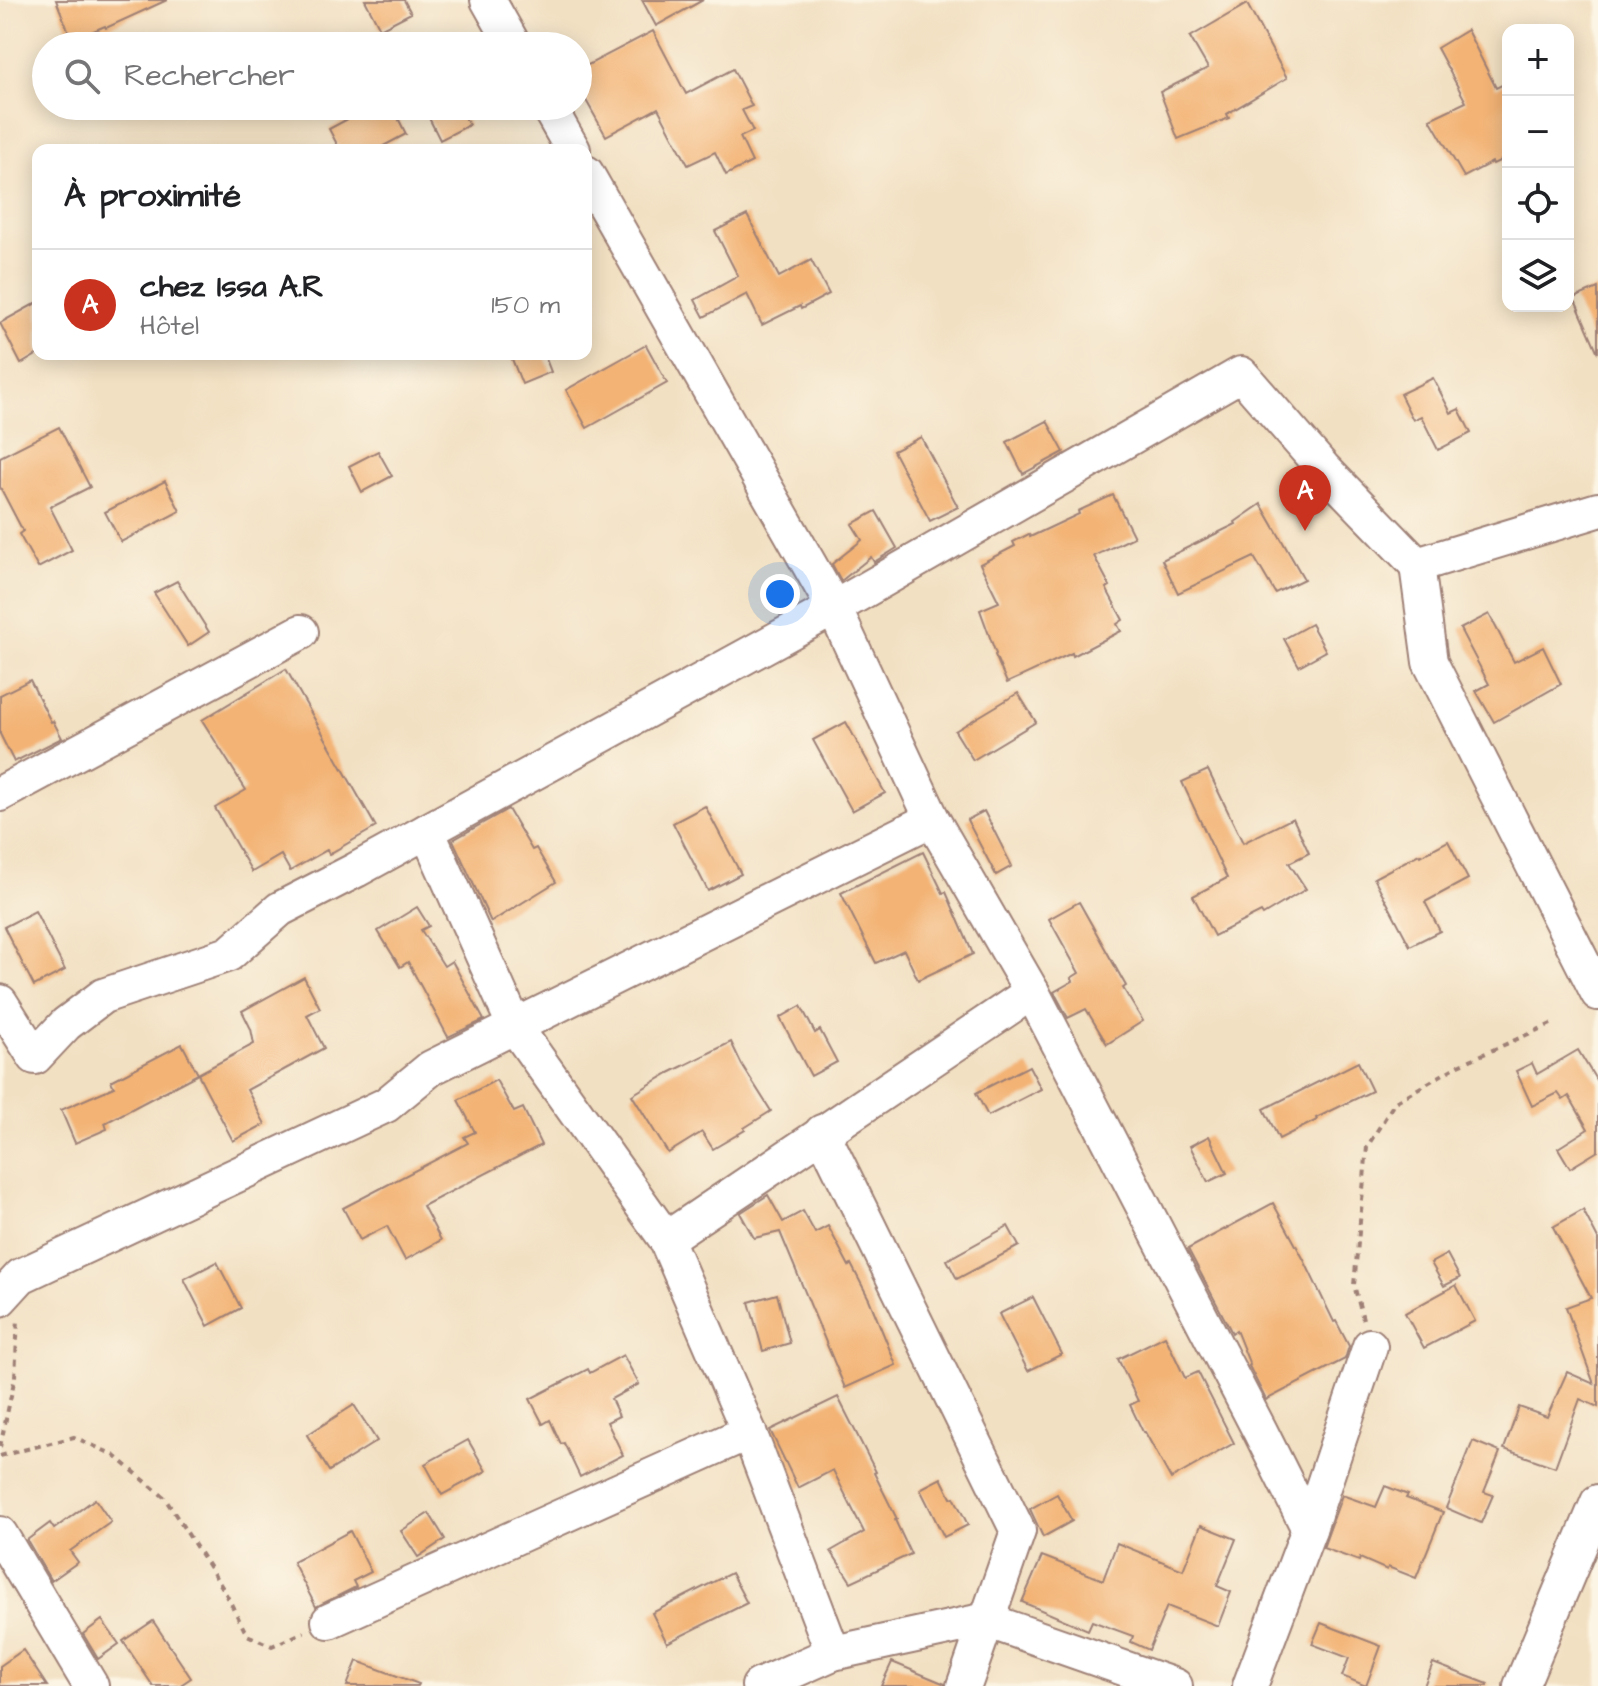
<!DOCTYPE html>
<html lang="fr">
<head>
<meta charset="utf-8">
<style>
	:root { --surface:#fff; --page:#f2f2f2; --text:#202124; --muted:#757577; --line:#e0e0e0; --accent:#c8321e }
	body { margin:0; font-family:"Architects Daughter",sans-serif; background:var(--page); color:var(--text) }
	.controls { position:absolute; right:24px; top:24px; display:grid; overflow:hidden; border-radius:16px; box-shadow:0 4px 20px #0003 }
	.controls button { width:72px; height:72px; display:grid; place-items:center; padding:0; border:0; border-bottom:2px solid var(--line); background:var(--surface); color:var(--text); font:40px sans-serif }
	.you { position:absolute; left:780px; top:594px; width:28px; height:28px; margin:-20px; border:6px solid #fff; border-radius:50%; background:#1a73e8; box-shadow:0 0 0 12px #1a73e833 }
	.badge { display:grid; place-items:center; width:52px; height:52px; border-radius:50%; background:var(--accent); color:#fff; font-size:26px; font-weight:700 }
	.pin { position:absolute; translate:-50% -66px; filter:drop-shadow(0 2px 4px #0008) }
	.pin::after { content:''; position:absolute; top:42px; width:28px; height:24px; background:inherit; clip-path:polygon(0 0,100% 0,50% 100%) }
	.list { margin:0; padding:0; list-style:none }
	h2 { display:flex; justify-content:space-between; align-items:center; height:104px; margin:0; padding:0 32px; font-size:34px }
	h2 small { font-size:26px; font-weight:400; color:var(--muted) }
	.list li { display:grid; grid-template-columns:52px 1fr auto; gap:24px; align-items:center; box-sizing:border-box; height:112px; padding:0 32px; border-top:2px solid var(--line) }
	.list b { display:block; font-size:30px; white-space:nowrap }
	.list p { margin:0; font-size:26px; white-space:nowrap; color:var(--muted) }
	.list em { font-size:26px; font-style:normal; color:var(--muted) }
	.icon { flex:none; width:44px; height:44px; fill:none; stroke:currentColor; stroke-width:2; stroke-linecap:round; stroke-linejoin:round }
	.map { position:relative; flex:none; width:1598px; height:1686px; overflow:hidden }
	.search { position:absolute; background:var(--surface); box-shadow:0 4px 20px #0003; left:32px; top:32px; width:560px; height:88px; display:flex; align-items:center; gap:20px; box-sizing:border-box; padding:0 28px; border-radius:44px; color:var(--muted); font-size:30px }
	.panel { position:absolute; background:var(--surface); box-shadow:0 4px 20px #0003; left:32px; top:144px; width:560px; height:216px; border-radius:16px }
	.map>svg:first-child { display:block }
	.building { fill:#f3b374 }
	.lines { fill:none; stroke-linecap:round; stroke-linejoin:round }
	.minor-casing { stroke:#9e8076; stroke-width:38 }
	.path { stroke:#9e8076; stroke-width:4; stroke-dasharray:6 6; stroke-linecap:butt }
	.minor { stroke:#fff; stroke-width:34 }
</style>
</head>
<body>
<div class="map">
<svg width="1598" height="1686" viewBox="0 0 1598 1686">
	<rect width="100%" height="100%" fill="#fcf5e5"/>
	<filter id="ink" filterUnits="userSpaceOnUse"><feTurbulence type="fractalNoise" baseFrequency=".0125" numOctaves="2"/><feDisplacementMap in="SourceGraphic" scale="16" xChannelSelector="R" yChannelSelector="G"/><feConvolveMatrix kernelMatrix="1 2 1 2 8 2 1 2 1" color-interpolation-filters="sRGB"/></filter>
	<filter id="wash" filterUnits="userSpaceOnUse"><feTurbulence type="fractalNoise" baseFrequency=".006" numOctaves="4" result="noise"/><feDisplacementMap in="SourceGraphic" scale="32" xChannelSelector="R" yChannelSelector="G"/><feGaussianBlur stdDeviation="1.8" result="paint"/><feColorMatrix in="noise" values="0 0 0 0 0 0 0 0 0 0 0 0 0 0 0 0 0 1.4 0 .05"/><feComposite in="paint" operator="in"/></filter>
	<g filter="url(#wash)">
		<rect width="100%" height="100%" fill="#f2e0c2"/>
		<g id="blocks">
			<g class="building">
				<path d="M56,0H167L106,28L105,26L72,40Z"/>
				<path d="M365,0H404L411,13L380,29Z"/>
				<path d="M642,0H703L656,26Z"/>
				<path d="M1247,4L1287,78L1227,114L1229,118L1178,139L1160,92L1208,68L1190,37Z"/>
				<path d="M1467,30L1496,88L1508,82V157L1493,164L1492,162L1464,177L1430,119L1466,102L1437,48Z"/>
				<path d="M653,31L686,94L733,69L752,106L742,110L753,131L740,137L752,162L726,175L715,152L688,165L658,108L606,136L578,86V70Z"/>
				<path d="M386,106H392L406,134L376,150H340L329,129L370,107L374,113Z"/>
				<path d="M436,106H459L469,125L440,140L426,112Z"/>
				<path d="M747,215L779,277L811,260L829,294L801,309L800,306L762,325L747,294L704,317L695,300L738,276L715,231Z"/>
				<path d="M1598,288V353L1574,298Z"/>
				<path d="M38,302V354L21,364L0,323Z"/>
				<path d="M646,345L667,383L587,428L566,390Z"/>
				<path d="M510,354H544L551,372L522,384Z"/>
				<path d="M1433,378L1451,413L1459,409L1471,433L1438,450L1421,416L1413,420L1400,394Z"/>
				<path d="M1047,421L1064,452L1023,474L1007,442Z"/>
				<path d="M59,427L90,487L50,507L72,550L38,568L19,534L23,531L0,487V457Z"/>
				<path d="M921,437L958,507L930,521L893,451Z"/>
				<path d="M378,451L392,476L362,492L349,466Z"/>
				<path d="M165,481L180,511L121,542L105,512Z"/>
				<path d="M1113,495L1134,537L1094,556L1110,586L1106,588L1123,620L1117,624L1121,631L1073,656L1072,653L1007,683L995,655L996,654L980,610L999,602L980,564L1015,546L1013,542L1029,534L1030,537L1079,514L1078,511Z"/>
				<path d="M1261,504L1304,579L1275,593L1254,557L1178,593L1162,560L1236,524L1235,522Z"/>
				<path d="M876,511L897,548L874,562L871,557L841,581L832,564L862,540L852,524Z"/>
				<path d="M177,581L209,632L188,646L154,593Z"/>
				<path d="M1489,614L1514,662L1543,647L1561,684L1494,722L1476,691L1489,684L1460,629Z"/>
				<path d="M1311,624L1326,651L1299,666L1284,639Z"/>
				<path d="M286,669L376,827L329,854L327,850L290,871L281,855L252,872L215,808L246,790L202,720Z"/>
				<path d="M30,680L51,722L53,721L62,738L14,762L0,734V695Z"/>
				<path d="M1018,693L1036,722L973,760L955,731Z"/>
				<path d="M846,722L885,793L852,811L813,740Z"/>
				<path d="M1208,770L1243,843L1293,818L1309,853L1289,863L1306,889L1263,915L1261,912L1214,936L1193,896L1227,878L1182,782Z"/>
				<path d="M705,806L741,874L708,891L673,823Z"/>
				<path d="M508,809L532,850L536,848L556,882L491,922L453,840Z"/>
				<path d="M984,811L1012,866L996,875L967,820Z"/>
				<path d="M1448,841L1468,879L1425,902L1440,931L1410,946L1374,878L1419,854L1420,856Z"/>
				<path d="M923,852L943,893L946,892L973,954L918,980L904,950L876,963L841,893Z"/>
				<path d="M1079,902L1126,986L1123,988L1143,1021L1107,1044L1086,1009L1068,1018L1054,992L1073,981L1071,978L1079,973L1049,919Z"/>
				<path d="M417,907L429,926L421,930L444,966L452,961L484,1020L448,1037L408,962L400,967L378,931Z"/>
				<path d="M35,911L65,970L34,986L4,927Z"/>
				<path d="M304,977L320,1008L307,1015L324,1048L247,1090L265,1124L233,1141L198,1074L254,1044L251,1029L242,1011Z"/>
				<path d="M801,1006L815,1033L820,1030L837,1062L811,1076L780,1018Z"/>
				<path d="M731,1042L742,1065L771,1111L744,1128L745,1130L713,1149L702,1132L668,1153L632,1095L669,1073Z"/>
				<path d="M182,1044L198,1074L105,1123L107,1129L75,1143L61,1110L114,1087L111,1081Z"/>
				<path d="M1578,1050L1598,1083V1151L1570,1168L1558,1148L1588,1129L1569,1096L1563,1100L1558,1093L1532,1106L1516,1071L1532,1063L1537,1074Z"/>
				<path d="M1358,1062L1372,1091L1316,1118L1317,1120L1279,1139L1264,1109Z"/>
				<path d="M1029,1066L1041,1089L988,1116L976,1093Z"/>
				<path d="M496,1080L514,1112L523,1108L541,1145L423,1206L441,1240L405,1260L387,1226L360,1240L343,1208L468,1143L464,1137L475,1132L458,1100Z"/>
				<path d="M1209,1136L1227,1173L1208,1182L1190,1146Z"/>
				<path d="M768,1195L783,1222L803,1211L815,1233L828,1226L849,1266L851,1264L869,1299L896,1365L845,1388L780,1232L754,1238L740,1213Z"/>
				<path d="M1273,1203L1304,1260L1334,1322L1336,1321L1349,1346L1345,1359L1266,1400L1249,1366L1250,1365L1236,1330L1232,1333L1188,1249Z"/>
				<path d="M1583,1210L1598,1239V1407L1580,1399L1555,1467L1504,1449L1519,1407L1547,1417L1567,1372L1594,1384L1566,1307L1591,1298L1553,1227Z"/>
				<path d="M1008,1226L1019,1246L957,1279L947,1260Z"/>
				<path d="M1447,1254L1460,1278L1444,1286L1431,1263Z"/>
				<path d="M217,1262L241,1308L208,1326L184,1279Z"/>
				<path d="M1456,1285L1475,1321L1424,1348L1405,1313Z"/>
				<path d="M777,1294L790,1343L763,1351L749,1302Z"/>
				<path d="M1033,1297L1062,1354L1028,1371L999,1314Z"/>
				<path d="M1165,1336L1185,1378L1198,1372L1234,1443L1171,1479L1145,1432H1143L1130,1405L1138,1401L1118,1359Z"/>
				<path d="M623,1355L639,1384L611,1399L619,1416L607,1422L623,1455L580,1477L564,1443L561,1444L550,1420L543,1424L530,1399L588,1369L590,1373Z"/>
				<path d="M838,1397L876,1472L874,1473L897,1519L895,1520L911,1554L851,1582L831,1551L864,1532L833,1470L798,1488L770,1430Z"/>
				<path d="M354,1405L377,1441L329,1471L307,1435Z"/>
				<path d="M468,1440L486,1471L442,1495L425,1464Z"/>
				<path d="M1473,1441L1500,1452L1484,1492L1493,1495L1481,1523L1446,1508Z"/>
				<path d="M941,1478L951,1498L954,1497L968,1525L944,1537L920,1489Z"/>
				<path d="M1385,1486L1408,1495L1406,1498L1443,1512L1416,1578L1388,1567L1387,1570L1360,1558L1359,1561L1323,1548L1342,1495L1376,1507Z"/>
				<path d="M1057,1494L1072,1521L1043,1537L1030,1509Z"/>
				<path d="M95,1499L111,1522L70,1551L78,1562L51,1581L27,1540L50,1523L54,1529Z"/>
				<path d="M429,1513L445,1539L418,1557L401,1531Z"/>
				<path d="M1201,1525L1236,1539L1217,1586L1231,1592L1218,1626L1167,1606L1149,1650L1131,1642L1133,1636L1092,1621L1088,1630L1022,1602L1042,1556L1103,1580L1117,1543L1183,1570Z"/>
				<path d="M350,1531L371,1572L353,1581L356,1587L316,1607L293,1562Z"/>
				<path d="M731,1573L747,1603L667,1643L652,1613Z"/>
				<path d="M102,1620L119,1644L98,1659L83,1634Z"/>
				<path d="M153,1621L191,1678L179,1686H153L123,1641Z"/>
				<path d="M1321,1623L1381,1646L1366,1686L1342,1676L1349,1658L1312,1644Z"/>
				<path d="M23,1650L47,1686H0V1666Z"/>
				<path d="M357,1661L419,1684L418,1686H347Z"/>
				<path d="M892,1662L945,1684V1686H881Z"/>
				<path d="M1433,1663L1488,1684V1686H1424Z"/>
			</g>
		</g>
	</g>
	<g filter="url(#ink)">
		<use href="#blocks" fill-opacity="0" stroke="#9e8076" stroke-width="2"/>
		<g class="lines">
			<defs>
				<g id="minor">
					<path d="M488,0L514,46"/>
					<path d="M548,106L573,150"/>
					<path d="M586,173L834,608L1241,374L1323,468L1417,565L1430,662L1598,993"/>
					<path d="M1417,565L1598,510"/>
					<path d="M0,794L301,632"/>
					<path d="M427,831L515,1027L666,1239L749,1432L833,1653"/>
					<path d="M0,1002L35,1057L66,1024L103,996L229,954L280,909L356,870L834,608L932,819L1032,992L1260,1431L1309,1529"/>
					<path d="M822,1132L1018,1531L964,1686"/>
					<path d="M666,1239L1032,992"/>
					<path d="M0,1299L21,1276L386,1105L431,1068L932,819"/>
					<path d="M0,1534L91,1686"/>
					<path d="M329,1621L749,1432"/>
					<path d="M759,1686L833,1653L986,1620L1175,1686"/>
					<path d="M1250,1686L1309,1529L1370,1346"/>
					<path d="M1521,1686L1598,1502"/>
				</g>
			</defs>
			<use href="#minor" class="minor-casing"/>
			<g class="path">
				<path d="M1363,1319L1354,1285L1367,1147L1395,1102L1459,1065L1551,1024"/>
				<path d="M0,1447L15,1377L18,1318"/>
				<path d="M0,1456L74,1437L114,1455L164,1497L224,1590L247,1635L272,1646L304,1632"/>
			</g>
			<use href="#minor" class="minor"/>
		</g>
	</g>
</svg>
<div class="controls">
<button>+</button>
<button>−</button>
<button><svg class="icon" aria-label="locate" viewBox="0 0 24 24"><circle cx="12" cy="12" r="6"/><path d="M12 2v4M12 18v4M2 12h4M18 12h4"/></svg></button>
<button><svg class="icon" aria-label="layers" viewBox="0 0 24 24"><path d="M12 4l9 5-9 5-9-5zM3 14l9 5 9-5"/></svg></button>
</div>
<div class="you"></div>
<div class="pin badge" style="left:1305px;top:531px">A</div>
<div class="search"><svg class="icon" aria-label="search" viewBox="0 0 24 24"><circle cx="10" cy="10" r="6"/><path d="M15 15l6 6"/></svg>Rechercher</div>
<section class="panel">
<h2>À proximité<small></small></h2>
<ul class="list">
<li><span class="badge">A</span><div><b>chez Issa A.R</b><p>Hôtel</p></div><em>150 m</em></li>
</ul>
</section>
</div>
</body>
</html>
